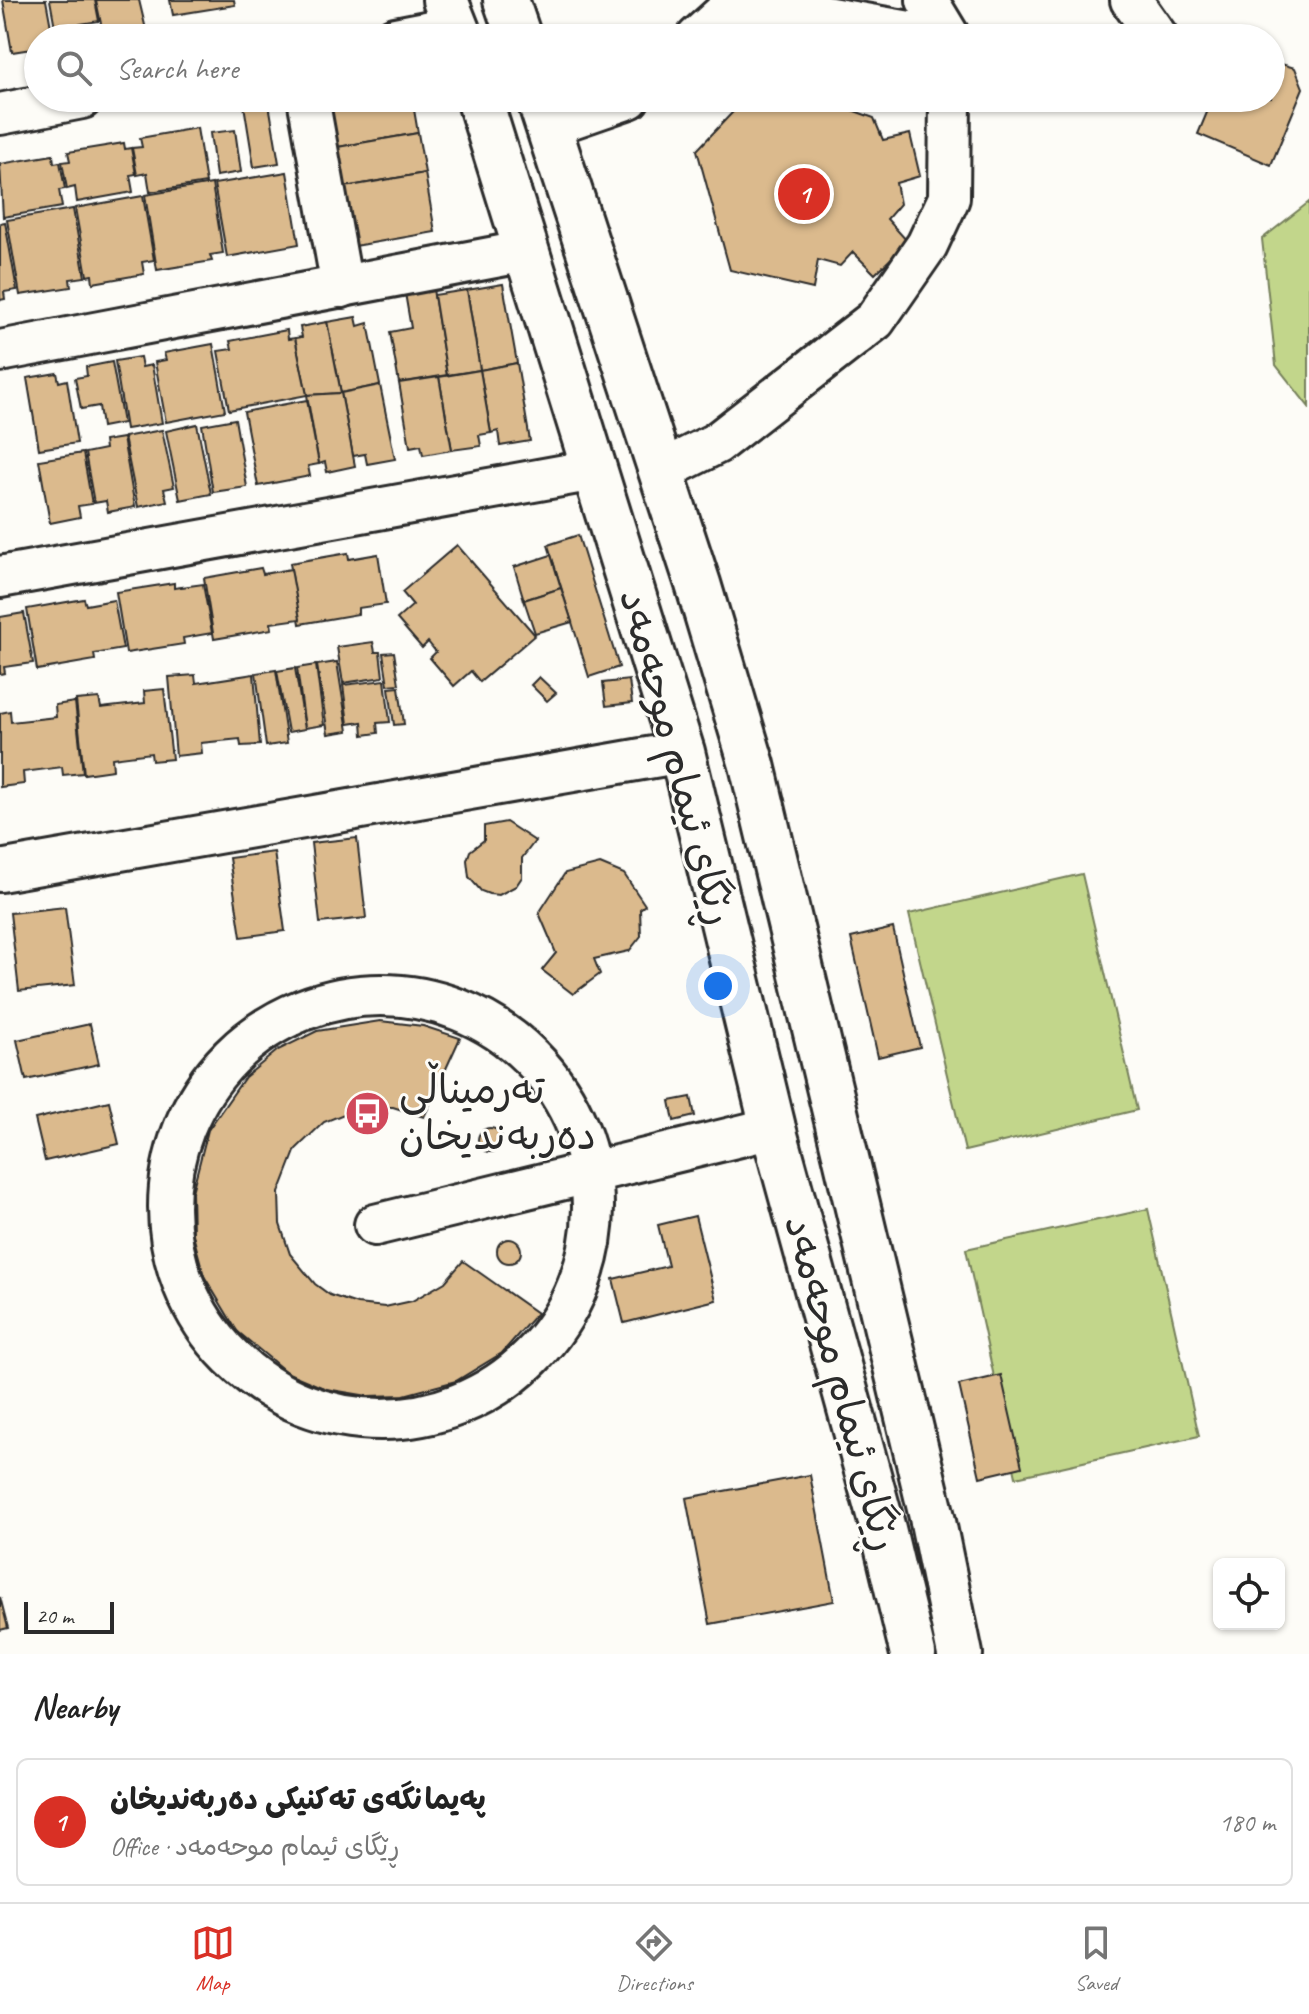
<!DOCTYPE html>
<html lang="en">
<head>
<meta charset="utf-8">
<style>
	:root { --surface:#fff; --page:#f2f2f2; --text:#222; --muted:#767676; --line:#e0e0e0; --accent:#d93025 }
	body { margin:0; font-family:Caveat,"Playpen Sans Arabic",sans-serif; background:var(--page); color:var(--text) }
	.controls { position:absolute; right:24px; bottom:24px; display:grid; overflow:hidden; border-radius:12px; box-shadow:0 2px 6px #0004 }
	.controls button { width:72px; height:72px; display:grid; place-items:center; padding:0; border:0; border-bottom:2px solid var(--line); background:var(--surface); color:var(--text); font:40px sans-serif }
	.scale { position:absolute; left:24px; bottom:20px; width:90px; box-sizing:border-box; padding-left:8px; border:4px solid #2b2b2b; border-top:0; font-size:22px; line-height:28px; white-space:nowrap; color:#2b2b2b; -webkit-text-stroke:6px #fdfcf7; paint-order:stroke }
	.you { position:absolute; left:718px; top:986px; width:28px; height:28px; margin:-20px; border:6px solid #fff; border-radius:50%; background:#1a73e8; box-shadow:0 0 0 12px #1a73e833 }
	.badge { display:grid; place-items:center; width:52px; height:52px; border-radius:50%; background:var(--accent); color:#fff; font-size:26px; font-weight:700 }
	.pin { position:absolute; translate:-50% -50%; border:4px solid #fff; box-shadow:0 2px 8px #0006 }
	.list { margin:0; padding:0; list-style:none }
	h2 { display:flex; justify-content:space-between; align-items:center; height:104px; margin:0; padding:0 32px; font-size:34px }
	h2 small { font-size:26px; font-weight:400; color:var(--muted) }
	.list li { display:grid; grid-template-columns:52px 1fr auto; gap:24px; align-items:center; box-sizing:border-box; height:128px; margin:0 16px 16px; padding:0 16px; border:2px solid var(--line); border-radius:12px }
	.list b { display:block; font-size:30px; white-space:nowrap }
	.list p { margin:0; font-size:26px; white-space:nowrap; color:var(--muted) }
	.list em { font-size:26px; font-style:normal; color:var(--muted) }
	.icon { flex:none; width:44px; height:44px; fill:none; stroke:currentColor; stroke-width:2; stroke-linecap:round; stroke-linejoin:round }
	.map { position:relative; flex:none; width:1309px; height:1654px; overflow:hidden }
	.search { position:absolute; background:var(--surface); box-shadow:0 2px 6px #0004; left:24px; right:24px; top:24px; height:88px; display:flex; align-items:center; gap:20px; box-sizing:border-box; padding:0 28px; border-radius:44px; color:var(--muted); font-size:30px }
	.sheet { height:248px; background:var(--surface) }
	nav { display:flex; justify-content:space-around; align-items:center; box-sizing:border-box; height:112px; border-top:2px solid var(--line); background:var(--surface); font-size:22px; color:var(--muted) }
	nav a { display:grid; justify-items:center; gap:4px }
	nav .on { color:var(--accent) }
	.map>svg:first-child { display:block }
	.green { fill:#c2d68b; stroke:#76805b; stroke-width:2 }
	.building { fill:#dbba8d; stroke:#2b2b2b; stroke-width:2 }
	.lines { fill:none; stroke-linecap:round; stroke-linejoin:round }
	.minor-casing { stroke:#2b2b2b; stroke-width:46 }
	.major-casing { stroke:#2b2b2b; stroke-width:50 }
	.minor { stroke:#fdfcf7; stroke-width:40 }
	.major { stroke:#fdfcf7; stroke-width:44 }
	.labels { text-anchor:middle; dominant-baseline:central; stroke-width:6; stroke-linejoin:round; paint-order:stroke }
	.street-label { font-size:40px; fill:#2b2b2b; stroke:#fdfcf7 }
	.poi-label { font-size:40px; fill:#2b2b2b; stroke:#fdfcf7; text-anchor:start }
</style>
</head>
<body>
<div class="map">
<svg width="1309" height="1654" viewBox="0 0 1309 1654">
	<rect width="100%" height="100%" fill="#fdfcf7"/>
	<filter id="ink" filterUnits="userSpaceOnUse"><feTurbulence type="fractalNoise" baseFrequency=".0125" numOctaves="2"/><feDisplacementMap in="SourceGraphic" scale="16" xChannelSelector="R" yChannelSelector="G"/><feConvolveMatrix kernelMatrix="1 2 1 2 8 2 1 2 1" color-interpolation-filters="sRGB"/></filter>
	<g filter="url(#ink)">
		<g class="green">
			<path d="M1309,202V407L1276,365L1262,239Z"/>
			<path d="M1082,874L1137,1110L965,1151L909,914Z"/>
			<path d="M1148,1209L1199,1436L1016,1477L966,1249Z"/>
		</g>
		<g class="building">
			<path d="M3,0H46L53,38H38V48L12,52Z"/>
			<path d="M50,0H95L99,21L80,24L82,36L57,38Z"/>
			<path d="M96,0H139L148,38H127V34L104,38Z"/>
			<path d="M170,0H234L235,5L173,15Z"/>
			<path d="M1271,61L1295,68L1303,88L1271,165L1198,134L1213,98H1271Z"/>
			<path d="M268,98L279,163L254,167L243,99Z"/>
			<path d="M323,98H412L418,133L332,148Z"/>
			<path d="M746,98H759L773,110L785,98H855L852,110L874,118L883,140L910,134L920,176L896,183L900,204L887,219L908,242L875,274L853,252L840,266L818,260L813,289L730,270L697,150Z"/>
			<path d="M197,128L206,183L150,192L147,173L137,175L132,148L142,147L140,138Z"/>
			<path d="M235,130L241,172L216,176L210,133Z"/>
			<path d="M418,133L425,173L339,188L332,148Z"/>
			<path d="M124,143L125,149L131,148L136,174L130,175L133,192L77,202L75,187L67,189L62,162L70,161L68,152Z"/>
			<path d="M53,155L54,163L60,162L65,189L59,190L62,207L3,217L0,164Z"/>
			<path d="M287,172L299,244L227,257L214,184Z"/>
			<path d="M425,173L435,232L349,247L339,188Z"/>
			<path d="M212,184L223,253L210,255L212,261L157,270L145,195Z"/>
			<path d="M143,196L154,260L142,262L144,274L93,283L92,275L87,276L75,208Z"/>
			<path d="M73,209L85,277L70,279L71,287L20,295L7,220Z"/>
			<path d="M5,222L17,290L4,292L5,299L0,300V223Z"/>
			<path d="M503,284L517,363L480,370L467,290Z"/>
			<path d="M433,289L447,375L399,383L390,332L411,328L405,293Z"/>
			<path d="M467,290L480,370L447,375L434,295Z"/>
			<path d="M356,317L358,326L368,323L380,385L341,393L327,322Z"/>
			<path d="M327,322L341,393L307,395L295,338L302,337L300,327Z"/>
			<path d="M287,330L288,339L295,338L307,395L229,410L218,351L232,349L230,341Z"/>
			<path d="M213,344L225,411L166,422L155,362L166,360L164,353Z"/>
			<path d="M140,357L142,367L152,365L162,423L126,429L115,361Z"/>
			<path d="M112,362L123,423L102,427L99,406L81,409L75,378L87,376L86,367Z"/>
			<path d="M517,363L530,441L500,446L498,431L491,433L480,370Z"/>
			<path d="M480,370L491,433L479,435L481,446L452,450L439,377Z"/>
			<path d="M57,373L59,382L67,380L77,443L39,449L27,378Z"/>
			<path d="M439,377L452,450L423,455L421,445L410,447L399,383Z"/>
			<path d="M380,385L395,459L367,464L365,454L353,456L341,393Z"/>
			<path d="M341,393L355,466L327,472L325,462L319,464L307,395Z"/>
			<path d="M307,400L319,464L308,466L310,476L258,486L244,412Z"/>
			<path d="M235,419L247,487L213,492L202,425Z"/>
			<path d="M197,424L211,494L180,500L166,431Z"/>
			<path d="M162,430L174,487L164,489L167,501L138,507L124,437Z"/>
			<path d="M123,438L135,507L108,512L106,501L94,503L85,453L105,449L104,441Z"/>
			<path d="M83,453L92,504L78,506L80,517L50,523L39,460Z"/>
			<path d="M578,535L619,667L589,677L548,545Z"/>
			<path d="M457,545L535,635L480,682L471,671L454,686L430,658L436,652L428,642L422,648L397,619L413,605L402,592Z"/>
			<path d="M348,553L349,559L378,554L386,604L358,608V614L300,624L290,563Z"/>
			<path d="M551,555L561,588L524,600L514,567Z"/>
			<path d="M261,568L263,574L291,569L300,619L271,623L272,629L214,639L204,578Z"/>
			<path d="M174,583V588L203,584L212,633L183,638L184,644L126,653L116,592Z"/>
			<path d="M561,588L572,622L535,633L524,600Z"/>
			<path d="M84,599L86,605L114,600L123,649L94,654L95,660L37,670L27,609Z"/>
			<path d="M24,613L33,663L4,667L5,673L0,674V617Z"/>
			<path d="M373,642L375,652H380L383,677L343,683L337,647Z"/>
			<path d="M394,652L399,684L388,685L383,653Z"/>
			<path d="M337,662L348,731L328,734L317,665Z"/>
			<path d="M316,665L324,725L305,728L297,668Z"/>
			<path d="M295,668L305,729L288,732L277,671Z"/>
			<path d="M276,670L287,743L266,746L256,673Z"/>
			<path d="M254,674L260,745L241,746L240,739L201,743L202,753L176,756L169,677L195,675L196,683Z"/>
			<path d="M539,677L556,693L547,701L531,685Z"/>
			<path d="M385,680L390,722L377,723L378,733L363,735L362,722L348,724L343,685Z"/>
			<path d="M629,680L632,703L606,706L603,683Z"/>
			<path d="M399,687L404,724L394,725L389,688Z"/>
			<path d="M164,689L172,759L152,761L151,753L112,758L113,770L84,774L76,700L99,698L101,708L145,703L144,691Z"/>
			<path d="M75,702L83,773L63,775L62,767L23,772L24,784L0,787V713L10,711L11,722L56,717L55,705Z"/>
			<path d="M506,822L535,841L522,858V877L516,886L499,895L489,894L481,891L469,877L467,860L470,851L484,840V826Z"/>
			<path d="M357,838L366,918L320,923L311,843Z"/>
			<path d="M274,852L285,931L241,937L229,858Z"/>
			<path d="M600,864L624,874L645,905L640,909L641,936L629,951L594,959L600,974L573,994L542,970L556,953L539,913L565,873Z"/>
			<path d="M65,907L75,985L19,991L10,913Z"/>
			<path d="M893,928L920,1047L878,1057L851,938Z"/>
			<path d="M380,1021L423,1026L460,1038L424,1117L393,1107H361L324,1122L296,1149L279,1193L280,1224L290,1254L315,1284L330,1295L357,1304L385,1307L412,1301L445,1282L463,1261L537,1313L502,1353L456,1381L404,1395L368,1396L326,1389L286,1372L237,1331L204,1276L193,1235L192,1192L208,1130L245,1077L278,1050L317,1031Z"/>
			<path d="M90,1024L99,1064L26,1080L17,1040Z"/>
			<path d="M691,1097L695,1116L674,1121L670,1101Z"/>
			<path d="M109,1101L119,1144L45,1161L35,1119Z"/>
			<circle cx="490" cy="1140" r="12"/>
			<path d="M695,1216L716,1300L624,1323L613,1279L668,1266L658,1225Z"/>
			<circle cx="509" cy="1251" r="12"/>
			<path d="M1001,1375L1022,1467L980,1477L959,1385Z"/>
			<path d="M810,1475L834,1601L710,1624L686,1498Z"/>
			<path d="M0,1597L8,1628L0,1630Z"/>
		</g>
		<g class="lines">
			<defs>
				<g id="minor">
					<path d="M927,0L950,38"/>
					<path d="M1131,0L1158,38"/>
					<path d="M395,38L456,26"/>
					<path d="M697,38L729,9L774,8L943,38"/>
					<path d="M308,98L342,287"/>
					<path d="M0,114L82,98"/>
					<path d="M548,126L629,98"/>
					<path d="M0,351L527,251"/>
					<path d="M661,471L717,443L875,320L927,245L949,198L950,98"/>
					<path d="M0,577L594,470"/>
					<path d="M0,871L682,752"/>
					<circle cx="381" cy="1207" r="212"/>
					<path d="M375,1225L773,1128"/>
				</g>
				<g id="major">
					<path d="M445,0L460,38"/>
					<path d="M506,0L519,38"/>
					<path d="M479,98L682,752L773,1128L883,1529L913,1654"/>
					<path d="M539,98L698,584L752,765L932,1517L960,1654"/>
				</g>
			</defs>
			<use href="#minor" class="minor-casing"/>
			<use href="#major" class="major-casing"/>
			<use href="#minor" class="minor"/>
			<use href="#major" class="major"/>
		</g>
	</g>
	<defs>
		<symbol id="bus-disc" viewBox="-11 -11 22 22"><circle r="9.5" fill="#d1495b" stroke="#fdfcf7"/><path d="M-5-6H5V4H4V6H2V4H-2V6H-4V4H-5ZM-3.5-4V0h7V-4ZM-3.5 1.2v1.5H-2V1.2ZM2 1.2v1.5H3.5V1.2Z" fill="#fff"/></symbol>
	</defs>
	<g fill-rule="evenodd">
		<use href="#bus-disc" x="342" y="1088" width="51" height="51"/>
	</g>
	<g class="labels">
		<g class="street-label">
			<text transform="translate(677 757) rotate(75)">ڕێگای ئیمام موحەمەد</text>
			<text transform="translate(842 1383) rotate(75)">ڕێگای ئیمام موحەمەد</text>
		</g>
		<g class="poi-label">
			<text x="399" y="1090">تەرمیناڵی<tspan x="399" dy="46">دەربەندیخان</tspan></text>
		</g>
	</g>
</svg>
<div class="controls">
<button><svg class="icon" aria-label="locate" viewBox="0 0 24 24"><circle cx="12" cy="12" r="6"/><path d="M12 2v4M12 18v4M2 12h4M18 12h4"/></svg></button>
</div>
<div class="scale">20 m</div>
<div class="you"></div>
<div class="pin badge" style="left:804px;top:194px">1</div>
<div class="search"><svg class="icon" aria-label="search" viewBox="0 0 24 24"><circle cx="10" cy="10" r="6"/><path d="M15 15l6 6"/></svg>Search here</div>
</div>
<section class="sheet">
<h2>Nearby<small></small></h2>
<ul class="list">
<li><span class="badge">1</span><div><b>په‌یمانگه‌ى ته‌كنیكى ده‌ربه‌ندیخان</b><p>Office · ڕێگای ئیمام موحەمەد</p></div><em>180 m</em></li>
</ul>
</section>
<nav>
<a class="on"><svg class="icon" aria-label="map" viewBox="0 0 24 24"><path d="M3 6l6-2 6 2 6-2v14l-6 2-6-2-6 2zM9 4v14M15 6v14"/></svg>Map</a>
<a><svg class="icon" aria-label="directions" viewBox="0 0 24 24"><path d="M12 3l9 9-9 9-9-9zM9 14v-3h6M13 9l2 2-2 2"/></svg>Directions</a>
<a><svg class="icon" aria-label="saved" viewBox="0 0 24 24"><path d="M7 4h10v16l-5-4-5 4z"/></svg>Saved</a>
</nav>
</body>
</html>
